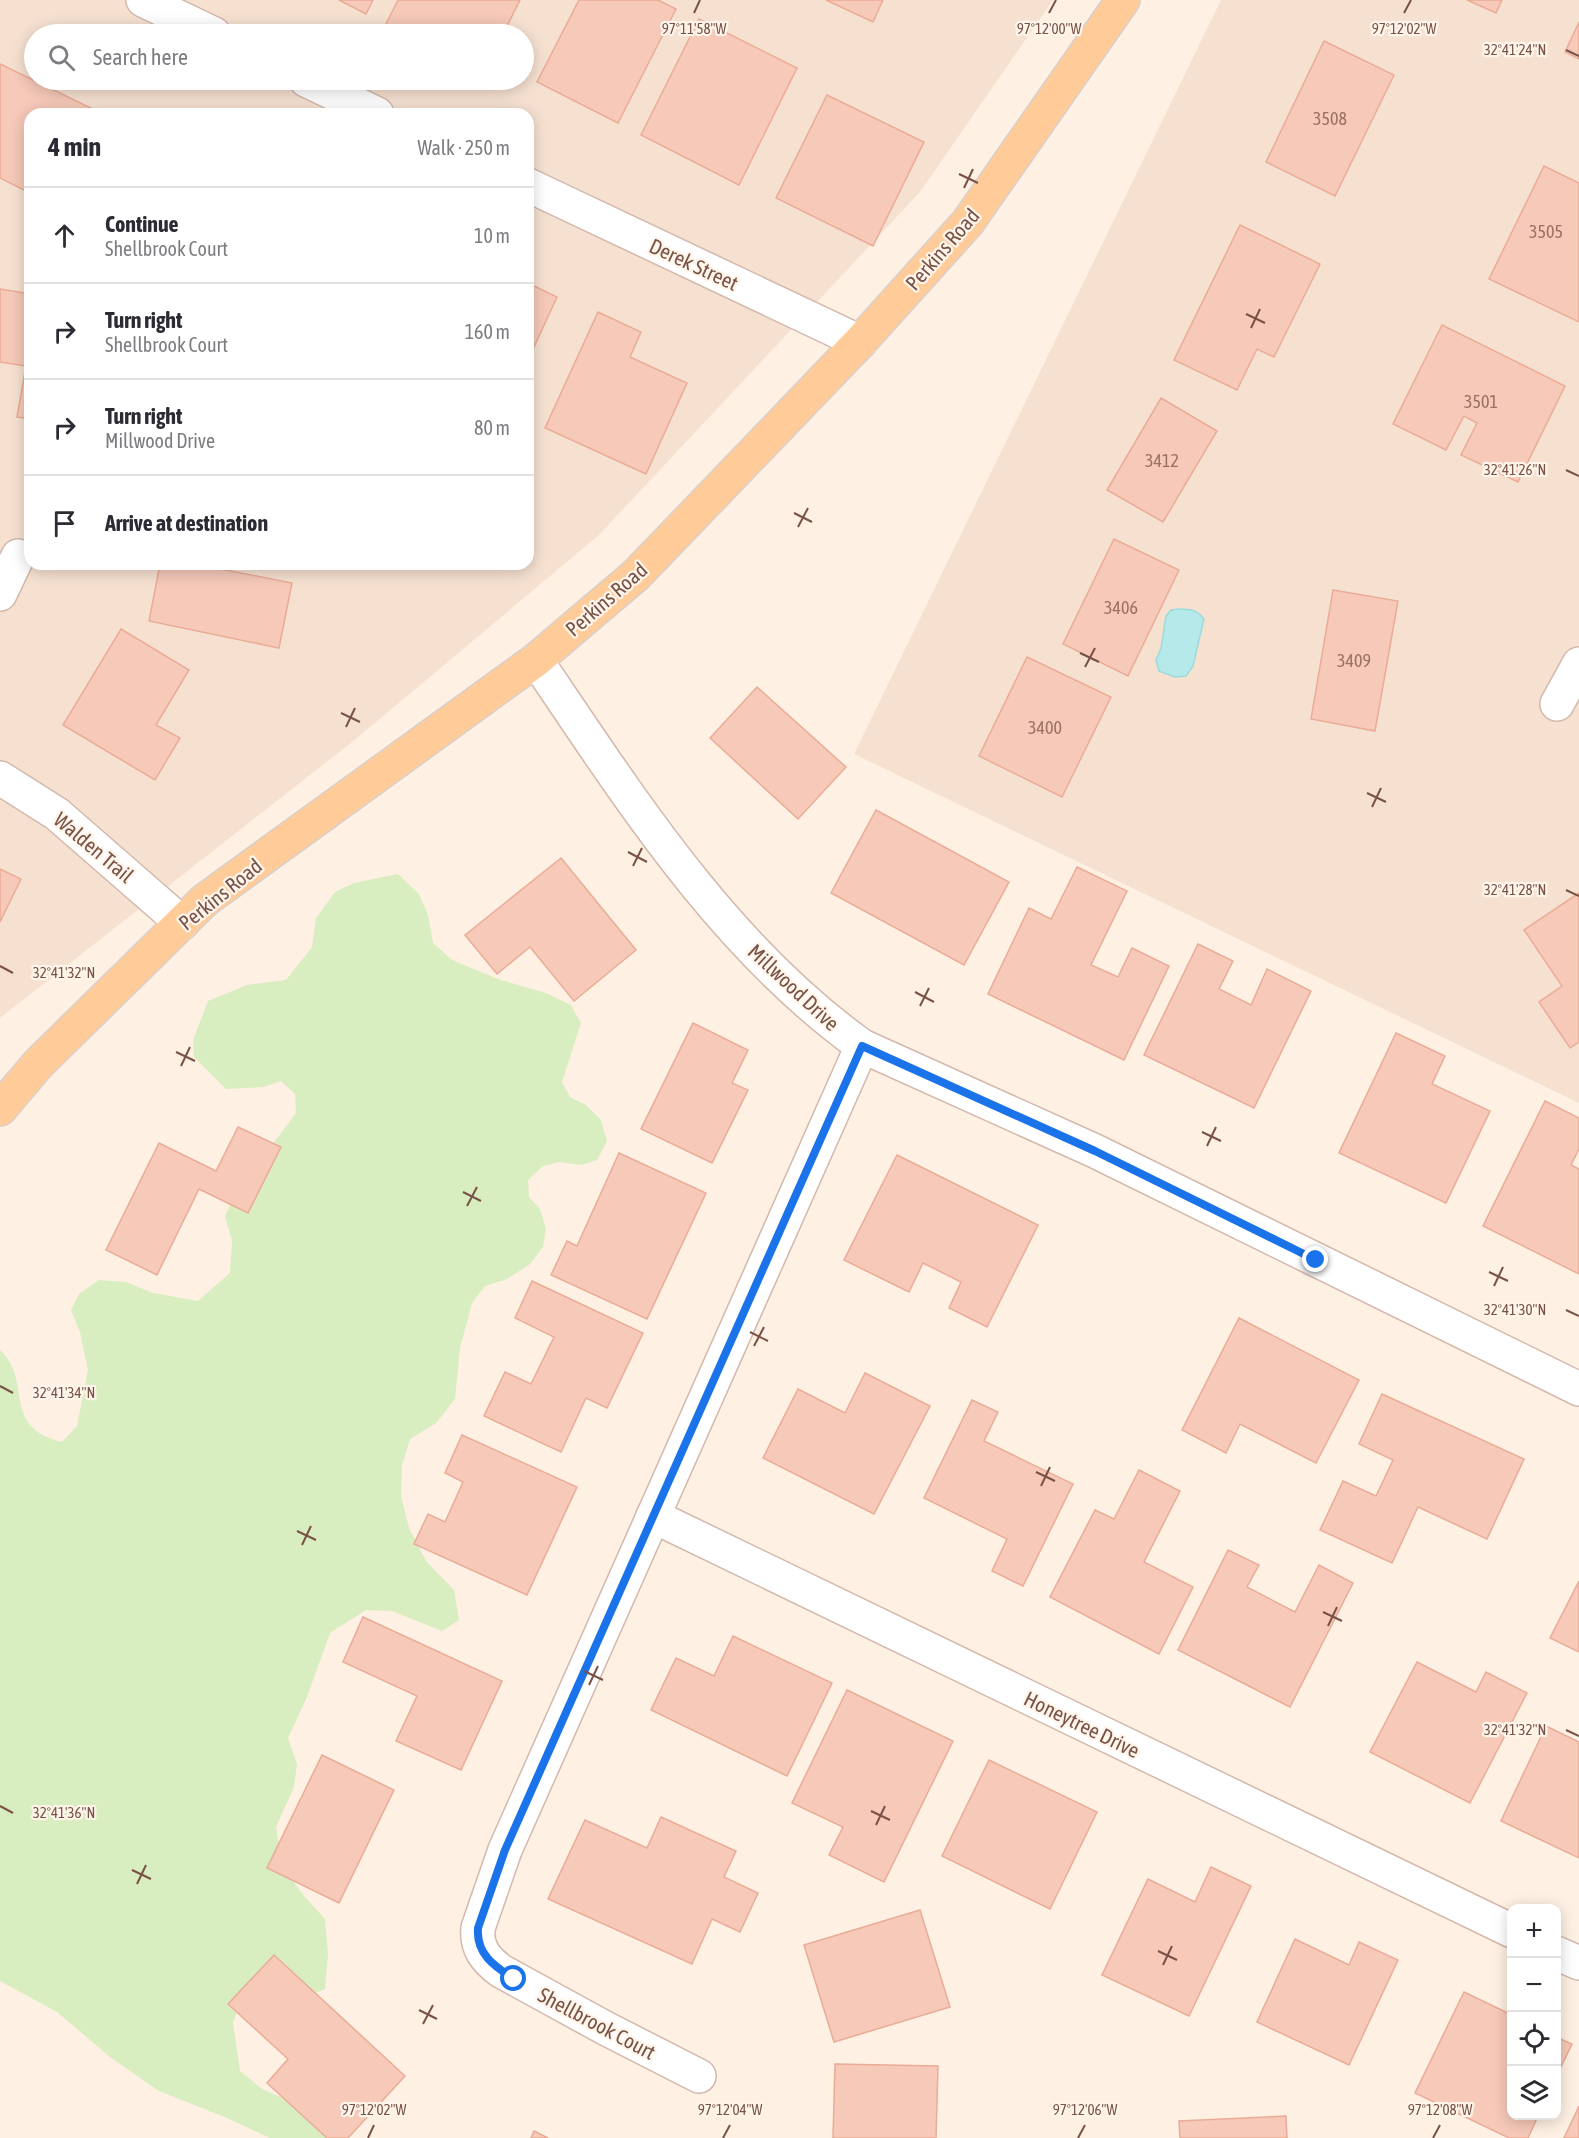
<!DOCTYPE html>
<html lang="en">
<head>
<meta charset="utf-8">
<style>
	:root { --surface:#fff; --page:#f2f2f3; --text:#2b2b33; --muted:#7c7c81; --line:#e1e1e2 }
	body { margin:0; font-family:"Asap Condensed",sans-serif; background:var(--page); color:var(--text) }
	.controls { position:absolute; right:18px; bottom:18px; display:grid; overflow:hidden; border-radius:12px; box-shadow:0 3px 15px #0003 }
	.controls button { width:54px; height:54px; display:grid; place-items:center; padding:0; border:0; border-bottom:2px solid var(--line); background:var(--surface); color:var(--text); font:30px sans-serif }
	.stop { position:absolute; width:18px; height:18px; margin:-14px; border:4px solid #1a73e8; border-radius:50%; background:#fff }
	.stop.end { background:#1a73e8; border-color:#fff; box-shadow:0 2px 6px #0008 }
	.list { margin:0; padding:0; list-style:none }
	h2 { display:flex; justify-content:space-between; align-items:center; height:78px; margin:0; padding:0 24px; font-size:26px }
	h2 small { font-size:20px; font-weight:400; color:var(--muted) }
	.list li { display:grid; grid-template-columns:39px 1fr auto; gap:18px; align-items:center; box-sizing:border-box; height:96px; padding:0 24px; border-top:2px solid var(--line) }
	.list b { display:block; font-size:22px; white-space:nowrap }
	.list p { margin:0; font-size:20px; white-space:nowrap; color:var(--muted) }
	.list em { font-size:20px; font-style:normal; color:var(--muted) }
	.icon { flex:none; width:33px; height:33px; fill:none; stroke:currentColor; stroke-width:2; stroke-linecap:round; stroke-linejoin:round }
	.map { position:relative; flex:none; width:1579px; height:2138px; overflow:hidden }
	.search { position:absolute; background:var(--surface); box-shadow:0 3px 15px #0003; left:24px; top:24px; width:510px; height:66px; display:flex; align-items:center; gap:15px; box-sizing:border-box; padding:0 21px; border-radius:33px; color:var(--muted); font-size:22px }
	.panel { position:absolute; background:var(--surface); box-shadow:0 3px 15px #0003; left:24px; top:108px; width:510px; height:462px; border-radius:18px }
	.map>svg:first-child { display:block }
	.residential { fill:#f6e1d1; fill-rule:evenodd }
	.green { fill:#d8edc0 }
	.water { fill:#b6e9e9; stroke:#9bdbdc; stroke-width:1.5 }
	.building { fill:#f6c9b9; stroke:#eaac97; stroke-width:1.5 }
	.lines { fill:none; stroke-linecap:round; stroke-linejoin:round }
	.minor-casing { stroke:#d3b8ab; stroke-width:36 }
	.major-casing { stroke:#d9cfcb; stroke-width:36 }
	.minor { stroke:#fff; stroke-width:33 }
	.major { stroke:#fc9; stroke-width:33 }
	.route { stroke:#1a73e8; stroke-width:8 }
	.ticks { fill:none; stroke:#795247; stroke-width:2 }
	.labels { text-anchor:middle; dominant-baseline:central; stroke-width:4.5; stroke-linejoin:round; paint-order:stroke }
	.number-label { font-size:18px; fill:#987064 }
	.street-label { font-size:21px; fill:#795247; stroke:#fff5eb }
	.ticks-label { font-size:15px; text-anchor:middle; fill:#795247; stroke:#fff5eb; stroke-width:4.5; stroke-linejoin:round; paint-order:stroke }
</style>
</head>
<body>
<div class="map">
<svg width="1579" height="2138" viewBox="0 0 1579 2138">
	<rect width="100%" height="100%" fill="#fef0e3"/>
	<g class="residential">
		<path d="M0,0H1053L920,192L598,536L352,742L0,1018ZM34,34H524V80H34ZM30,114H528V564H30Z"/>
		<path d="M1221,0H1579V1103L854,754Z"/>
	</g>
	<path class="green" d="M398,874L419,894L428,915L433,943L452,960L498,979L546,993L571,1005L581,1023L562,1082L570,1097L586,1105L601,1120L607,1141L597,1160L582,1165L559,1162L543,1166L528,1180L529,1197L540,1209L546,1229L543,1247L530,1264L507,1279L485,1286L472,1303L460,1348L455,1399L436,1423L410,1439L402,1465L401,1496L409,1528L426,1561L454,1590L459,1620L442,1631L392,1611L366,1610L330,1633L307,1697L288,1738L297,1764L294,1787L276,1827L282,1866L304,1896L325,1919L328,1954L325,1989L302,1999L242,1997L233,2023L240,2071L262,2089L299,2105L331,2138H270L227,2118L159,2091L110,2057L57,2012L0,1981V1350C34,1382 0,1427 62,1442L77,1426L88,1370L80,1332L71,1310L79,1294L99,1280L126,1282L153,1293L198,1301L230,1273L232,1241L225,1216L236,1193L296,1113L295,1094L281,1081L264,1087L226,1089L194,1057L193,1040L208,1001L247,985L286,980L312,947L316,918L335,892L354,883Z"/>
	<path class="water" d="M1180,609C1191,609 1197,610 1204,619L1193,666L1186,676L1175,677L1159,671L1156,660L1161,648L1166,616L1171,610Z"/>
	<g class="building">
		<path d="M339,0H373L366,14Z"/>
		<path d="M398,0H520L503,34H402L385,26Z"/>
		<path d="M579,0H658L676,9L618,123L537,82Z"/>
		<path d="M826,0H883L873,22Z"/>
		<path d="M1467,0H1502L1496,13Z"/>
		<path d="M699,19L797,68L739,185L641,135Z"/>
		<path d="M1579,22V59L1565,52Z"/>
		<path d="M1324,41L1394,75L1335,196L1266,162Z"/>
		<path d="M0,64L103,114H30V193L0,178Z"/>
		<path d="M827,95L924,142L873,246L776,198Z"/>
		<path d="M1544,166L1579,183V322L1489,279Z"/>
		<path d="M1240,225L1320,264L1274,357L1257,349L1237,390L1174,360Z"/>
		<path d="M528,283L557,297L528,360Z"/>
		<path d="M0,289L30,294V419L17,417L26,366L0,362Z"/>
		<path d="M598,312L641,332L630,357L687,383L646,474L545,428Z"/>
		<path d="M1442,325L1565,386L1518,482L1461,455L1477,423L1464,416L1446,450L1393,424Z"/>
		<path d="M1161,398L1217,431L1163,522L1107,490Z"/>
		<path d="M1114,539L1179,570L1128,676L1063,644Z"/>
		<path d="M160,564H195L292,583L279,648L149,621Z"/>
		<path d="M1333,590L1398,601L1375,731L1311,719Z"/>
		<path d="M121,629L189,670L156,725L180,738L155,780L63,725Z"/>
		<path d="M1027,657L1111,697L1062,797L979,756Z"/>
		<path d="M757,687L846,767L798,819L710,738Z"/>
		<path d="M876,810L1009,882L964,965L831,893Z"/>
		<path d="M561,858L636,950L574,1001L530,947L497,974L465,935Z"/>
		<path d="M1077,867L1127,891L1091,965L1118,977L1132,948L1169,966L1124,1060L988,994L1029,908L1051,919Z"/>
		<path d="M0,869L21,879L0,922Z"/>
		<path d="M1579,893V1042L1570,1048L1539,1002L1562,986L1524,930Z"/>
		<path d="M1198,944L1233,961L1219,989L1251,1005L1267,969L1311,991L1254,1108L1144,1055Z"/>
		<path d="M693,1023L748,1050L732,1083L748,1090L712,1163L641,1129Z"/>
		<path d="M1396,1033L1445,1056L1432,1084L1490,1111L1446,1203L1339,1153Z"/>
		<path d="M1545,1101L1579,1118V1149L1571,1165L1579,1169V1274L1483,1226Z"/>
		<path d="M238,1127L281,1147L248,1213L199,1189L157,1275L106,1250L159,1143L216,1171Z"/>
		<path d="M619,1153L706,1193L647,1319L551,1275L567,1241L577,1246Z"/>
		<path d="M897,1155L1038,1225L987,1327L949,1308L961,1282L923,1263L909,1292L844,1260Z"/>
		<path d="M532,1281L643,1333L607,1408L586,1398L561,1452L484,1416L505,1372L531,1384L554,1337L515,1318Z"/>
		<path d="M1239,1318L1359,1380L1316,1463L1240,1424L1226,1453L1182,1430Z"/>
		<path d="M865,1373L930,1406L874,1514L763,1458L798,1389L845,1413Z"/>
		<path d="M1382,1394L1524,1459L1487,1539L1418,1507L1392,1563L1320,1530L1343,1481L1376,1496L1393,1460L1359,1444Z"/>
		<path d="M972,1400L998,1412L984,1441L1073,1484L1023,1586L992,1571L1007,1539L924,1498Z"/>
		<path d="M462,1435L577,1487L527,1595L414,1544L428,1514L445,1522L463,1482L445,1473Z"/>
		<path d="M1139,1470L1180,1491L1144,1562L1193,1587L1159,1654L1050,1597L1095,1510L1114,1519Z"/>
		<path d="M1228,1550L1259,1565L1247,1587L1295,1612L1319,1565L1353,1583L1290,1707L1178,1650Z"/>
		<path d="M1579,1581V1652L1550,1638Z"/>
		<path d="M363,1617L502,1681L461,1770L396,1741L417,1696L343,1662Z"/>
		<path d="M733,1636L832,1683L787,1776L651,1710L676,1658L714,1676Z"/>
		<path d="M1417,1662L1476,1692L1486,1672L1527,1693L1470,1803L1370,1752Z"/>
		<path d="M847,1690L953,1741L884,1882L829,1855L843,1827L792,1803Z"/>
		<path d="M1546,1726L1579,1742V1858L1501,1821Z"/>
		<path d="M322,1755L394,1790L339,1903L267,1868Z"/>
		<path d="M989,1760L1097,1812L1050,1909L942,1856Z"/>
		<path d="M661,1817L736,1851L724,1877L758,1893L740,1932L712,1919L692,1964L548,1899L585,1820L647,1848Z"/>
		<path d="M1211,1867L1251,1886L1189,2016L1102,1975L1148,1879L1195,1902Z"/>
		<path d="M920,1910L950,2007L834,2042L804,1945Z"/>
		<path d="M1295,1939L1349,1965L1359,1942L1398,1960L1349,2065L1257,2022Z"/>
		<path d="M274,1955L405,2076L348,2138H327L267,2083L288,2059L228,2004Z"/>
		<path d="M1464,1992L1512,2015V2116H1538L1528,2138H1509L1415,2093Z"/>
		<path d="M1556,2037L1572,2044L1556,2077Z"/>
		<path d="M835,2064L938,2066L936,2138H833Z"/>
		<path d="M1579,2106V2138H1564Z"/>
		<path d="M1286,2116L1287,2138H1180L1179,2121Z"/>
		<path d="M534,2131L548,2138H531Z"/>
	</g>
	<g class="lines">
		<defs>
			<g id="minor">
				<path d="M143,0L214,34"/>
				<path d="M306,80L377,114"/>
				<path d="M528,185L860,342"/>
				<path d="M0,594L18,556"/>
				<path d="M536,660C631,800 723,946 862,1046L1095,1151L1579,1389"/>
				<path d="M1557,704L1579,664"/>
				<path d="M0,778L57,814L182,923"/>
				<path d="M653,1516L1512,1931"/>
				<path d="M1556,1953L1579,1963"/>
				<path d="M699,2076L605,2028L501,1971C486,1960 476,1948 478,1928L505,1850L862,1046"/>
			</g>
			<path id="major" d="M0,1109L38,1064L205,900L536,660L636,575L860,342L968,222L1123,0"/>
		</defs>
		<use href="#minor" class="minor-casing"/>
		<use href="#major" class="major-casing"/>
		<use href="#minor" class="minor"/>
		<use href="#major" class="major"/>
	</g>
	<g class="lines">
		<path class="route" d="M514,1979C494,1966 476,1954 478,1928L505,1850L862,1046L1095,1151L1316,1260"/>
	</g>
	<path class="ticks" d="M694,13L700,0M1049,13L1056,0M1404,13L1411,0M1566,50L1579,56M959,174L978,183M964,188L973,169M1246,314L1265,323M1251,328L1260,309M1566,470L1579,476M794,513L812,522M798,527L808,508M1080,653L1099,662M1085,667L1095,648M341,713L360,722M346,727L355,708M1367,793L1386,802M1372,807L1381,788M628,852L647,862M633,866L642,848M1566,890L1579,896M0,966L13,973M915,992L934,1002M920,1006L929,988M176,1052L195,1061M181,1066L190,1047M1202,1132L1221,1141M1207,1146L1216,1127M463,1192L481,1201M467,1206L477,1187M1489,1272L1508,1281M1494,1286L1503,1267M1566,1310L1579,1316M750,1332L768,1341M754,1346L764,1327M0,1386L13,1393M1036,1472L1055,1481M1041,1486L1050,1467M297,1531L316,1540M302,1545L311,1526M1323,1612L1342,1621M1328,1626L1337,1607M584,1671L603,1680M589,1685L598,1666M1566,1730L1579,1736M0,1806L13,1813M871,1811L890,1820M876,1825L885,1806M132,1870L151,1879M137,1884L146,1865M1158,1951L1177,1960M1163,1965L1172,1946M419,2010L437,2019M423,2024L433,2005M368,2138L374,2125M723,2138L730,2125M1078,2138L1085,2125M1433,2138L1440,2125"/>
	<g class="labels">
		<g class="number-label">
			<text x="1330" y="118">3508</text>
			<text x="1546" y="231">3505</text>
			<text x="1481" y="401">3501</text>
			<text x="1162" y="460">3412</text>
			<text x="1121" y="607">3406</text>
			<text x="1354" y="660">3409</text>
			<text x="1045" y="727">3400</text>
		</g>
		<g class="street-label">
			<text transform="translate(942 249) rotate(-49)">Perkins Road</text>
			<text transform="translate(694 264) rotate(25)">Derek Street</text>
			<text transform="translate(606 599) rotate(-41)">Perkins Road</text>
			<text transform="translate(94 847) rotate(40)">Walden Trail</text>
			<text transform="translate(220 894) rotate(-39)">Perkins Road</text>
			<text transform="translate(794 987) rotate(43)">Millwood Drive</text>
			<text transform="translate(1082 1724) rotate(26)">Honeytree Drive</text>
			<text transform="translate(597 2023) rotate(28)">Shellbrook Court</text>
		</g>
	</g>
	<g class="ticks-label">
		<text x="694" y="34">97°11'58"W</text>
		<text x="1049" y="34">97°12'00"W</text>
		<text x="1404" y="34">97°12'02"W</text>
		<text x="1515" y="55">32°41'24"N</text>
		<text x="1515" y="475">32°41'26"N</text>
		<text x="1515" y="895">32°41'28"N</text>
		<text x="64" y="978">32°41'32"N</text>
		<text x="1515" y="1315">32°41'30"N</text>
		<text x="64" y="1398">32°41'34"N</text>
		<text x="1515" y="1735">32°41'32"N</text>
		<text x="64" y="1818">32°41'36"N</text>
		<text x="374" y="2115">97°12'02"W</text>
		<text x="730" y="2115">97°12'04"W</text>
		<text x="1085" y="2115">97°12'06"W</text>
		<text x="1440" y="2115">97°12'08"W</text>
	</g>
</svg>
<div class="controls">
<button>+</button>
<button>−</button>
<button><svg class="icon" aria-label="locate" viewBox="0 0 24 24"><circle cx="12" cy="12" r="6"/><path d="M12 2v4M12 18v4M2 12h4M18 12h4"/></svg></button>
<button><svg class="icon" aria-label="layers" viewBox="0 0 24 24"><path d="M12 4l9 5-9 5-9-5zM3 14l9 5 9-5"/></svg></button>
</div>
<div class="stop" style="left:514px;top:1979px"></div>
<div class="stop end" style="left:1316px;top:1260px"></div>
<div class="search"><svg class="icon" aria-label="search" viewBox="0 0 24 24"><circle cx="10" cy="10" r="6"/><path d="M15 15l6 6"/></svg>Search here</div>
<section class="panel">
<h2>4 min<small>Walk · 250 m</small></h2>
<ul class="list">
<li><svg class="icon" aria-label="ahead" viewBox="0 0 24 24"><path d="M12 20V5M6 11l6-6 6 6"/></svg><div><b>Continue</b><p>Shellbrook Court</p></div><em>10 m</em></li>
<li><svg class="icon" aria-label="right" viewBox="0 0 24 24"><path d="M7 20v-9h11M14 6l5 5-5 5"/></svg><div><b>Turn right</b><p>Shellbrook Court</p></div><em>160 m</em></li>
<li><svg class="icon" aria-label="right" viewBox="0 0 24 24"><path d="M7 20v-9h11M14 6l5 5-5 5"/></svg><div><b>Turn right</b><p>Millwood Drive</p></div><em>80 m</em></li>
<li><svg class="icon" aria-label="arrive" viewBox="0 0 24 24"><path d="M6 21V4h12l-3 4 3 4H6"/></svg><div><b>Arrive at destination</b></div></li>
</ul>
</section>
</div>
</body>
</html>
